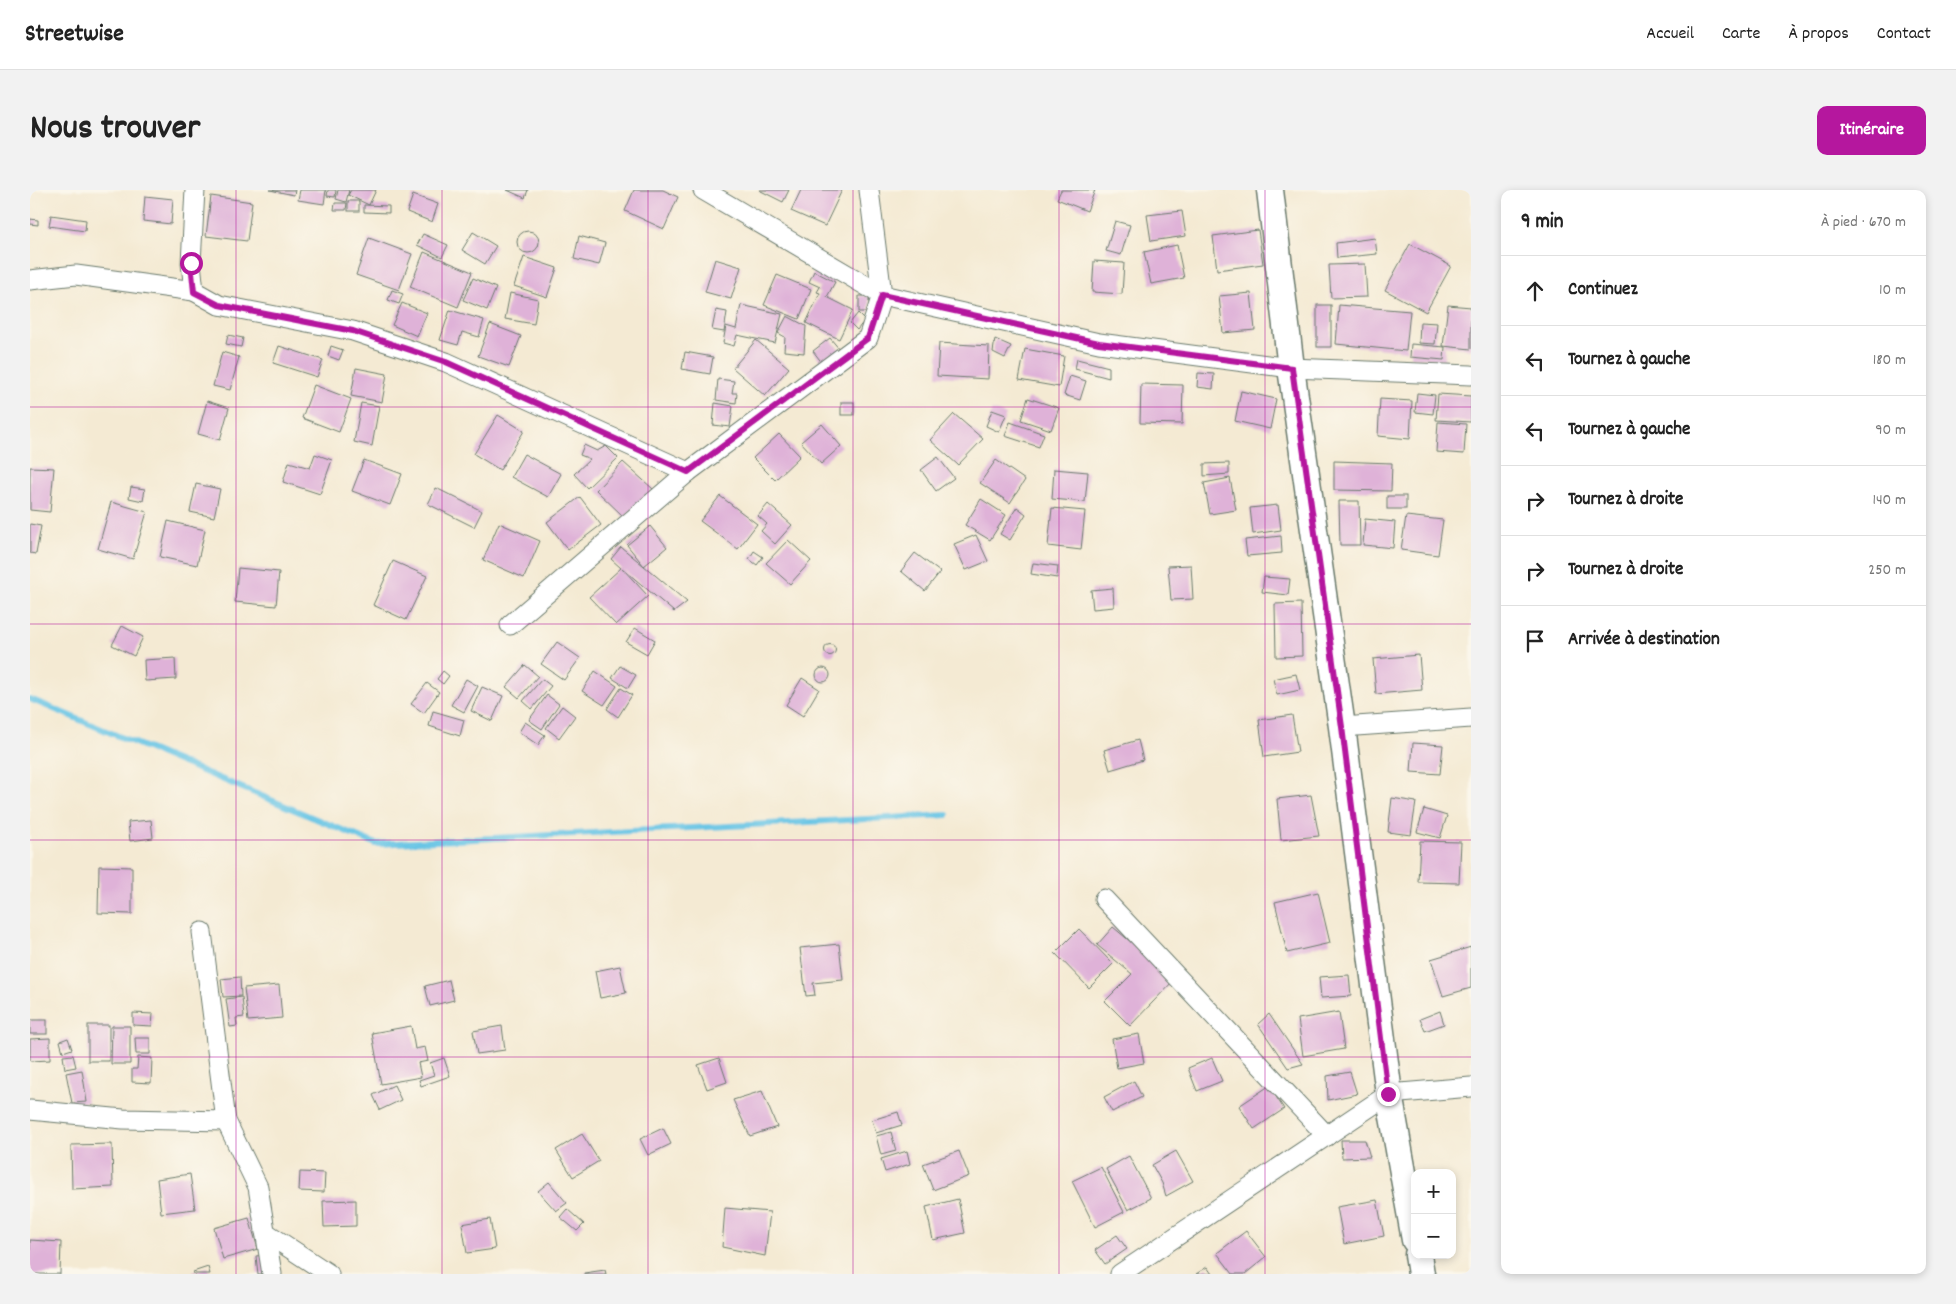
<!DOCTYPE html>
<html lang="fr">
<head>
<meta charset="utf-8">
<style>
	:root { --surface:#fff; --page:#f2f2f2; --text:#222; --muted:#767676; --line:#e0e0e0; --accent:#b5179e }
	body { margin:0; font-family:Dekko,sans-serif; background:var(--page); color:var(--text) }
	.controls { position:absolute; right:15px; bottom:15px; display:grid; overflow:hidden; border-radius:10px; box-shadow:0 2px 8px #0003 }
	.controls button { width:45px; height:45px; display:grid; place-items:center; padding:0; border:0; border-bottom:1px solid var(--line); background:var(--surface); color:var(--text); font:25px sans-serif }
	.stop { position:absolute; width:15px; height:15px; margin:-11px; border:4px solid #b5179e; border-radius:50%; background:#fff }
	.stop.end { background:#b5179e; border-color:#fff; box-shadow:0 1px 5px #0008 }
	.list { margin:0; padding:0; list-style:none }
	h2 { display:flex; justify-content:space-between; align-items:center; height:65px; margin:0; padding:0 20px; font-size:21px }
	h2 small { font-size:16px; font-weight:400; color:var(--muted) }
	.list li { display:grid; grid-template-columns:32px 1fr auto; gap:15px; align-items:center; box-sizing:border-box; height:70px; padding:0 20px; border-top:1px solid var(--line) }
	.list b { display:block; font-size:19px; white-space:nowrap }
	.list em { font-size:16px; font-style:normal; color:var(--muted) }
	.icon { flex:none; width:28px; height:28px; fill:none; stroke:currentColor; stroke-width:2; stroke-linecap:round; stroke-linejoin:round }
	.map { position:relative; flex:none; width:1441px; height:1084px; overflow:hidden; border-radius:10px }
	header { display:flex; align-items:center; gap:30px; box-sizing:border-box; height:70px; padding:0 25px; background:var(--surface); border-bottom:1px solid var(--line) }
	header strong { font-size:24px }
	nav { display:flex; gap:28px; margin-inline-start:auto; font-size:18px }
	.intro { display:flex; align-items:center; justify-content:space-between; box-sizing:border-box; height:120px; padding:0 30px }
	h1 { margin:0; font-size:35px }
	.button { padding:12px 22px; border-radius:10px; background:var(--accent); color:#fff; font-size:18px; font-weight:700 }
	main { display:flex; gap:30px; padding:0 30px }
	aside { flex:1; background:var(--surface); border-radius:10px; box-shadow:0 2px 8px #0003 }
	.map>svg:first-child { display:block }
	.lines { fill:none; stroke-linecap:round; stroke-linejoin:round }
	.stream { stroke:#67c5e5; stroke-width:6 }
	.building { fill:#dfb2d8 }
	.street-casing { stroke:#6a7a6c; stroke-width:21 }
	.secondary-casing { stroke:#6a7a6c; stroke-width:29 }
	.street { stroke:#fff; stroke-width:19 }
	.secondary { stroke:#fff; stroke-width:26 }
	.route { stroke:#b5179e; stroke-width:6 }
	.grid { fill:none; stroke:#b5179e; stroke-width:1; stroke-opacity:0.55 }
</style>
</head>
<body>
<header>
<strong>Streetwise</strong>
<nav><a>Accueil</a><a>Carte</a><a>À propos</a><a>Contact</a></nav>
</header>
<div class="intro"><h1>Nous trouver</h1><a class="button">Itinéraire</a></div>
<main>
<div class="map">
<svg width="1441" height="1084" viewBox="0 0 1441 1084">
	<rect width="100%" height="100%" fill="#fbf7ec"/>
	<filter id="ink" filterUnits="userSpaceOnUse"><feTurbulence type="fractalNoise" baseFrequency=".02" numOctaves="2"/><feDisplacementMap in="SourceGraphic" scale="10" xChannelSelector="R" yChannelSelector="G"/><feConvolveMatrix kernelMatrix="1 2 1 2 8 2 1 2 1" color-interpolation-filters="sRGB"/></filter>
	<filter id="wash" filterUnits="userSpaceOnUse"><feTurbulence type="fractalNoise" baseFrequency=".0096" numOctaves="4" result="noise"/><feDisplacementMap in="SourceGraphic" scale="20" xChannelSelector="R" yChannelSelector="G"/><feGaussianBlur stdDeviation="1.12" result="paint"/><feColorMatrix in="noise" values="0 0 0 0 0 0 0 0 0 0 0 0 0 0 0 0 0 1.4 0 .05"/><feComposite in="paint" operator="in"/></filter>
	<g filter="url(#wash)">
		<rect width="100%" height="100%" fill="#f4ead3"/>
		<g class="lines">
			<path class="stream" d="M0,509L346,654L917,625"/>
		</g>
		<g id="blocks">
			<g class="building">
				<path d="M240,0H265L264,5Z"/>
				<path d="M270,0H296L294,14L268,10Z"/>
				<path d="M298,0H306L305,7L297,6Z"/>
				<path d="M308,0H319L316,12L306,9Z"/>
				<path d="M321,0H346L339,15L318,5Z"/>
				<path d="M477,0H498L495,8Z"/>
				<path d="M604,0H633L648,7L634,39L595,21Z"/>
				<path d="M729,0H759L753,12Z"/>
				<path d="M771,0H812L795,36L761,21Z"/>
				<path d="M1031,0H1065L1057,21L1027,9Z"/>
				<path d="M383,5L408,14L402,32L377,22Z"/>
				<path d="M115,6L143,9L141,34L113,31Z"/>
				<path d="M181,6L222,12L217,51L176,46Z"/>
				<rect x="318" y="11" width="11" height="10"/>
				<path d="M305,13H317L316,20H304Z"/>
				<path d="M334,15L359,16V23L334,22Z"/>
				<path d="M1152,21L1156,46L1121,51L1117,25Z"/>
				<path d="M21,25L56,30L55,41L19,36Z"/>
				<path d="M0,29L8,30V35L0,34Z"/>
				<path d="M1085,31L1100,35L1091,65L1076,61Z"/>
				<path d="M1228,40L1233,74L1187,80L1183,46Z"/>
				<circle cx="498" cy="52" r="11"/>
				<path d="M443,42L466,56L455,74L432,60Z"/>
				<path d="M393,44L418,55L412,67L387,55Z"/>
				<path d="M549,46L575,53L569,75L544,69Z"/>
				<path d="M339,48L382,64L369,100L326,85Z"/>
				<path d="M1345,48L1347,64L1307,68L1306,53Z"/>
				<path d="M1380,54L1421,76L1396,122L1355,100Z"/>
				<path d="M1147,55L1154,88L1121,94L1114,62Z"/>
				<path d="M394,62L442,82L428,117L380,97Z"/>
				<path d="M494,67L527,78L517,107L484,96Z"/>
				<path d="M685,69L711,77L701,109L675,102Z"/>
				<path d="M1064,71L1094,73L1092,104L1062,102Z"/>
				<path d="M1335,74L1337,107L1301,108L1299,75Z"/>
				<path d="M784,81L805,92L797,107L823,120L809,149L776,133L790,103L787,102L790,97L779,92Z"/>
				<path d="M747,85L781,99L769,129L734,115Z"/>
				<path d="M443,88L466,98L457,120L433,110Z"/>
				<path d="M362,100L373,104L369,114L358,110Z"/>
				<path d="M480,103L508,109L504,134L475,129Z"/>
				<path d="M1221,103L1225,140L1193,143L1189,106Z"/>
				<rect x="829" y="106" width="10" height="16"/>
				<path d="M372,113L397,123L387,146L362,135Z"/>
				<path d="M711,115L752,124L745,153L707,145L704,156L693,153L696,136L706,139Z"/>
				<rect x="1287" y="115" width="14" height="42"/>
				<path d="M1309,115L1380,121L1376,161L1306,154Z"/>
				<path d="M1418,115L1441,117V159L1413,156Z"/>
				<path d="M420,120L454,130L449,147L432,142L428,155L410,150Z"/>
				<path d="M686,120L697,122L694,142L682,140Z"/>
				<path d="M828,123L835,130L827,140L820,133Z"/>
				<path d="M757,126L776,136L774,163L754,161L755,147L748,143Z"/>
				<path d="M1390,132L1407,133L1405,154L1389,153Z"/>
				<path d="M460,134L491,146L479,177L448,166Z"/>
				<path d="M198,145L213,148L211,157L196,154Z"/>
				<path d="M800,148L810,160L793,174L783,161Z"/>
				<path d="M965,149L981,156L975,168L963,162Z"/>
				<path d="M726,150L759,178L735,206L703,178Z"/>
				<path d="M909,153L959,156L958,189L907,186Z"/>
				<path d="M1381,154L1415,157L1414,170L1380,167Z"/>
				<path d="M249,156L293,170L287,187L243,173Z"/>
				<path d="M301,156L313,160L309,170L298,166Z"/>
				<path d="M995,159L1034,166L1029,197L989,190Z"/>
				<path d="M192,162L209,167L200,200L183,196Z"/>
				<path d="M655,162L683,167L680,184L652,179Z"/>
				<path d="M1047,169L1079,177V188L1045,179Z"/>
				<path d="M326,178L357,184L352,212L321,206Z"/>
				<path d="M1168,183L1184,184L1183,199L1167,197Z"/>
				<path d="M1040,186L1056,191L1050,210L1034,205Z"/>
				<path d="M688,189L704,191L702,203H707L706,213L686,210Z"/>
				<path d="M1111,194L1153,195L1152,234L1110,233Z"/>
				<path d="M284,195L321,209L309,242L272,228Z"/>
				<path d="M1211,201L1246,209L1240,239L1205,231Z"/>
				<path d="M1387,203L1405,205L1403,224L1385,222Z"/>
				<path d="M1408,204L1441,206V232L1406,230Z"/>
				<path d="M998,208L1029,218L1021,240L991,230Z"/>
				<path d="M1350,209L1382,211L1380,249L1348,246Z"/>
				<path d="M177,211L199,218L190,250L168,244Z"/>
				<rect x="811" y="212" width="13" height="13"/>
				<path d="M331,213L349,216L342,256L324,252Z"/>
				<path d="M685,213L703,216L700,237L683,235Z"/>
				<path d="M962,220L976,225L969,242L956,236Z"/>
				<path d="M924,224L953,249L928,275L900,250Z"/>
				<path d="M468,225L494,241L470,280L444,264Z"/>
				<path d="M980,232L1014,244L1009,257L975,246Z"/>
				<path d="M1408,232L1436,234L1434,264L1406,262Z"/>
				<path d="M792,234L811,256L791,274L771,252Z"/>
				<path d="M749,244L770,266L745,290L723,268Z"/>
				<path d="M554,255L567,261L576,256L588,268L557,298L544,284L560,269L550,265Z"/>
				<path d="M285,264L302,270L290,304L253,292L259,272L280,278Z"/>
				<path d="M494,264L531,284L518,307L481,287Z"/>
				<path d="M908,267L924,288L906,301L891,280Z"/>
				<path d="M334,270L372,284L360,315L322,301Z"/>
				<path d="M966,270L995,290L980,313L950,293Z"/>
				<path d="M1304,271L1362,273L1361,301L1304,300Z"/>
				<path d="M593,272L623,299L595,328L566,300Z"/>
				<path d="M1199,273V284L1174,286V274Z"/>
				<path d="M0,277L24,278L20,322L0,320Z"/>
				<path d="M1024,279L1058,282L1055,312L1022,309Z"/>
				<path d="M1200,288L1206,320L1180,324L1174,293Z"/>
				<path d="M166,294L190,299L184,327L160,322Z"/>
				<path d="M101,297L115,299L113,311L99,308Z"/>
				<path d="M406,298L452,321L444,337L398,314Z"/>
				<path d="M690,306L727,334L708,359L670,331Z"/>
				<rect x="1357" y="306" width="19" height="13"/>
				<path d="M550,307L571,335L538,360L517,332Z"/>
				<path d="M951,309L976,325L960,350L935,335Z"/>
				<path d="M1309,311H1329L1330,355H1310Z"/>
				<path d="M81,312L117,322L103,369L68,359Z"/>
				<path d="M738,314L762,335L745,354L731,341L737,334L728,326Z"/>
				<path d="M1248,315L1251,340L1223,344L1220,318Z"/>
				<path d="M987,317L996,324L980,350L970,344Z"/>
				<path d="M1022,318L1055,321L1051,360L1018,356Z"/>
				<path d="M1376,326L1413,330L1408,365L1371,360Z"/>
				<path d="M1335,329L1365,332L1363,358L1333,355Z"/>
				<path d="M138,331L175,340L167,375L130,367Z"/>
				<path d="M469,333L510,351L494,388L453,370Z"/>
				<path d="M0,334L11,336L6,364L0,363Z"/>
				<path d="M620,336L637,357L614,376L597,355Z"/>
				<path d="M946,345L958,371L936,380L924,354Z"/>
				<path d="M1251,346L1252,363L1217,366L1215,350Z"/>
				<path d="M758,350L781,371L760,394L736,373Z"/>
				<path d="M591,357L619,380L657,412L644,422L592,378L618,406L586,435L559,407L591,378L581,369Z"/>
				<path d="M724,361L733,367L727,375L719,369Z"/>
				<path d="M885,363L910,382L895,401L871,381Z"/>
				<path d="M363,371L397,386L376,430L343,415Z"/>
				<path d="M1003,373L1028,376L1027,388L1001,384Z"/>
				<path d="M1161,375L1163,409L1141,410L1138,376Z"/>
				<path d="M208,378L249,382L246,416L205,412Z"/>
				<path d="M1234,387L1260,389L1258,405L1232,402Z"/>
				<path d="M1083,398L1084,417L1063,419L1061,400Z"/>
				<path d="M1271,413L1272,466L1246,467L1245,414Z"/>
				<path d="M92,436L113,447L104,466L82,455Z"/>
				<path d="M605,438L625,450L617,464L596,452Z"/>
				<path d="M527,452L550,468L534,490L511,474Z"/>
				<circle cx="800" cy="460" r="5.5"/>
				<path d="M1389,465L1392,500L1346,504L1343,469Z"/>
				<path d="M145,468L146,489L115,491L114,470Z"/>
				<path d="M495,475L508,486L489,508L476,497Z"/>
				<path d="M590,476L606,485L598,498L582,488Z"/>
				<circle cx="793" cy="485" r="7"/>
				<path d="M413,481L419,486L413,494L407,489Z"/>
				<path d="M565,481L587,496L574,515L552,501Z"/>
				<path d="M1266,484L1270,500L1247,505L1243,489Z"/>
				<path d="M772,488L789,499L773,526L756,515Z"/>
				<path d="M436,489L448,496L434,522L421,515Z"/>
				<path d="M512,489L521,496L502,519L493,511Z"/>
				<path d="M397,493L409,502L394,523L381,514Z"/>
				<path d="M452,497L473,506L462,531L441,521Z"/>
				<path d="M591,498L602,505L588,527L577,519Z"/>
				<path d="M517,505L529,514L512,539L499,530Z"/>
				<path d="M532,516L545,526L529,548L516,538Z"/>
				<path d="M403,521L434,530L430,546L399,536Z"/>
				<path d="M1262,525L1268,562L1234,567L1229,530Z"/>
				<path d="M495,532L515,545L508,555L489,542Z"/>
				<path d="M1108,550L1113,570L1080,580L1074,560Z"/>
				<path d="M1383,553L1413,555L1410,584L1381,582Z"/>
				<path d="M1281,605L1289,646L1251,650L1247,609Z"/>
				<path d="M1362,608L1386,612L1381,645L1358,642Z"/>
				<path d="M1394,619L1417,626L1410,648L1387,642Z"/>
				<path d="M121,630L123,648L100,651L98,632Z"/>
				<path d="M1390,651L1431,652L1429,693L1388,692Z"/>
				<path d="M69,676L102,677V724L68,723Z"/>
				<path d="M1288,702L1300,753L1257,763L1245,712Z"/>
				<path d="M1083,737L1145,789L1100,836L1075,811L1102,784L1067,755Z"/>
				<path d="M1049,739L1083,774L1059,798L1025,763Z"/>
				<path d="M809,754L813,790L783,793L785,805L776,806L770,758Z"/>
				<path d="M1441,757V798L1413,806L1401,769Z"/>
				<path d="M590,776L596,803L570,808L565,781Z"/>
				<path d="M1319,785L1321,806L1291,808L1289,787Z"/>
				<path d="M210,787L211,806L193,807L191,789Z"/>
				<path d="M419,790L424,810L400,816L395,796Z"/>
				<path d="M249,795L252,828L218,831L214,798Z"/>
				<path d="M212,807L214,827L206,828L207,836L200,837L196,809Z"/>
				<path d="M1410,821L1414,834L1395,841L1390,829Z"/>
				<path d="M1309,822L1314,859L1273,866L1268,829Z"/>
				<path d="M103,823L123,824L122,836L103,835Z"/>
				<path d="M1239,824L1273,874L1258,878L1228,834Z"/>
				<rect x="0" y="830" width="17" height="14"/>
				<rect x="58" y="835" width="21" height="36"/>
				<path d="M82,836H100V874H81Z"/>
				<path d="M381,836L385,859L395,857L398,871L388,873L391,887L351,894L342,843Z"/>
				<path d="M472,836L475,860L447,864L443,841Z"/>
				<path d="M1109,844L1114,873L1087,878L1082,849Z"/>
				<path d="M20,848V870L0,871V849Z"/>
				<path d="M38,848L42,859L33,862L30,851Z"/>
				<path d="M105,848H120V864H106Z"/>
				<path d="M43,865L46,877L35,879L33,866Z"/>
				<path d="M108,867L122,868L121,893L102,892V879H107Z"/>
				<path d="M414,868L420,886L391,896L389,890L404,885L400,873Z"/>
				<path d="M689,868L697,892L677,899L668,875Z"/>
				<path d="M1182,868L1192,891L1167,901L1158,878Z"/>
				<path d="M52,880L57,912L42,913L36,883Z"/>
				<path d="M1320,882L1327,904L1298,910L1297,886Z"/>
				<path d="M1104,891L1112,907L1082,922L1074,907Z"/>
				<path d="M364,895L371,910L350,920L343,905Z"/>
				<path d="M1239,896L1254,919L1224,939L1209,916Z"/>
				<path d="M732,901L747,937L720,946L703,910Z"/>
				<path d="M868,922L872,935L846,943L842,930Z"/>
				<path d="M633,938L641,954L618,965L610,949Z"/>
				<path d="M861,942L866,961L851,965L846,946Z"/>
				<path d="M552,944L569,971L543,987L526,960Z"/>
				<path d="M1311,950H1335L1340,967L1312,968Z"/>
				<path d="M82,954L83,997L42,999L41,955Z"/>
				<path d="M877,961L880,974L855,982L851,969Z"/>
				<path d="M929,961L939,986L903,1000L893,974Z"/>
				<path d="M1146,961L1163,991L1136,1006L1132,993L1122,975Z"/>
				<path d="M1099,966L1121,1008L1098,1020L1076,979Z"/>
				<path d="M1071,977L1094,1022L1065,1037L1042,991Z"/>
				<path d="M270,982L295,983L294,1002L269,1001Z"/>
				<path d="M160,984L165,1019L131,1023L127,989Z"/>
				<path d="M519,992L537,1013L526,1021L508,1001Z"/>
				<path d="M928,1009L935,1043L903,1050L896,1017Z"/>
				<path d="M326,1010V1036L294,1037L293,1011Z"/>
				<path d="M1347,1010L1354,1046L1314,1054L1307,1017Z"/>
				<path d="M695,1018L740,1022L735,1066L692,1057Z"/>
				<path d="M537,1019L554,1034L547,1041L530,1027Z"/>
				<path d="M219,1028L228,1059L193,1069L184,1038Z"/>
				<path d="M460,1029L465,1059L437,1063L432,1034Z"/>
				<path d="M1216,1041L1236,1067L1215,1084H1203L1187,1063Z"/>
				<path d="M1087,1045L1097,1059L1075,1074L1065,1060Z"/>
				<path d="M0,1050L31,1052L30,1084H0Z"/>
				<path d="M236,1065L238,1084H228L226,1066Z"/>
				<path d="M178,1077L180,1084H164L163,1082Z"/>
				<path d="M1177,1077L1182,1084H1166Z"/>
				<path d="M575,1080L576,1084H554V1083Z"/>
			</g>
		</g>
	</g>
	<g filter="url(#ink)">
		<use href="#blocks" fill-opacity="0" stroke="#6a7a6c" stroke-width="1"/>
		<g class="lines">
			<defs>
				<g id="street">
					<path d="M165,0L161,73L164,101L189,115L323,141L416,172L658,282"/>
					<path d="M673,0L852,105L1069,153L1261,178L1441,185"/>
					<path d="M0,90L46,85L164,101"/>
					<path d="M480,435L658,282L838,148L852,105L839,0"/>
					<path d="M1312,537L1441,528"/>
					<path d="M1074,709L1297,946"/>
					<path d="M172,742L196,931L228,997L242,1084"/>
					<path d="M0,920L93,929L196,931"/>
					<path d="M235,1042L299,1084"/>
					<path d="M1090,1084L1359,904L1441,897"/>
				</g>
				<g id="secondary">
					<path d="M1240,0L1261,178L1312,537L1359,904L1385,1050"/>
					<path d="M1388,1065L1391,1084"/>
				</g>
			</defs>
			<use href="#street" class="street-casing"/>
			<use href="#secondary" class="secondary-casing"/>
			<use href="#street" class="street"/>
			<use href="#secondary" class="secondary"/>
		</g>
	</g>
	<g class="lines" filter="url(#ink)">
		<path class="route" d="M161,73L164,102L189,115L323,141L416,172L658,282L838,148L852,105L1069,153L1262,178L1312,537L1358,904"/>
	</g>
	<path class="grid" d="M206,0V1084M412,0V1084M618,0V1084M823,0V1084M1029,0V1084M1235,0V1084M0,217H1441M0,434H1441M0,650H1441M0,867H1441"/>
</svg>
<div class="controls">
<button>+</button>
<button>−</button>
</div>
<div class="stop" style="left:161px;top:73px"></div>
<div class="stop end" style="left:1358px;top:904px"></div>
</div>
<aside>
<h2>9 min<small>À pied · 670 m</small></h2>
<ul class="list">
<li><svg class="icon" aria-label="ahead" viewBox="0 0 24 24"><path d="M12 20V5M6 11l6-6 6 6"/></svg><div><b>Continuez</b></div><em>10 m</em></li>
<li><svg class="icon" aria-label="left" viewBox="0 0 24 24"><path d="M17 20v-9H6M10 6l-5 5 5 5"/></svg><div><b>Tournez à gauche</b></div><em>180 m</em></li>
<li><svg class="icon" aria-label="left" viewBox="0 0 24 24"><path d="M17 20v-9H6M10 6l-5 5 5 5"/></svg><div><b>Tournez à gauche</b></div><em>90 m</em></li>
<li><svg class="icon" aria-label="right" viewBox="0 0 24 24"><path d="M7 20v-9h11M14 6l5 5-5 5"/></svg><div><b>Tournez à droite</b></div><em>140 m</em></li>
<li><svg class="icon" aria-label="right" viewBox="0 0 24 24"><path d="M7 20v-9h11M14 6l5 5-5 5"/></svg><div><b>Tournez à droite</b></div><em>250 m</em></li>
<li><svg class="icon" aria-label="arrive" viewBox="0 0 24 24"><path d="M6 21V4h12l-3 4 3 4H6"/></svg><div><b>Arrivée à destination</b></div></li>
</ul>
</aside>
</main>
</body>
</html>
